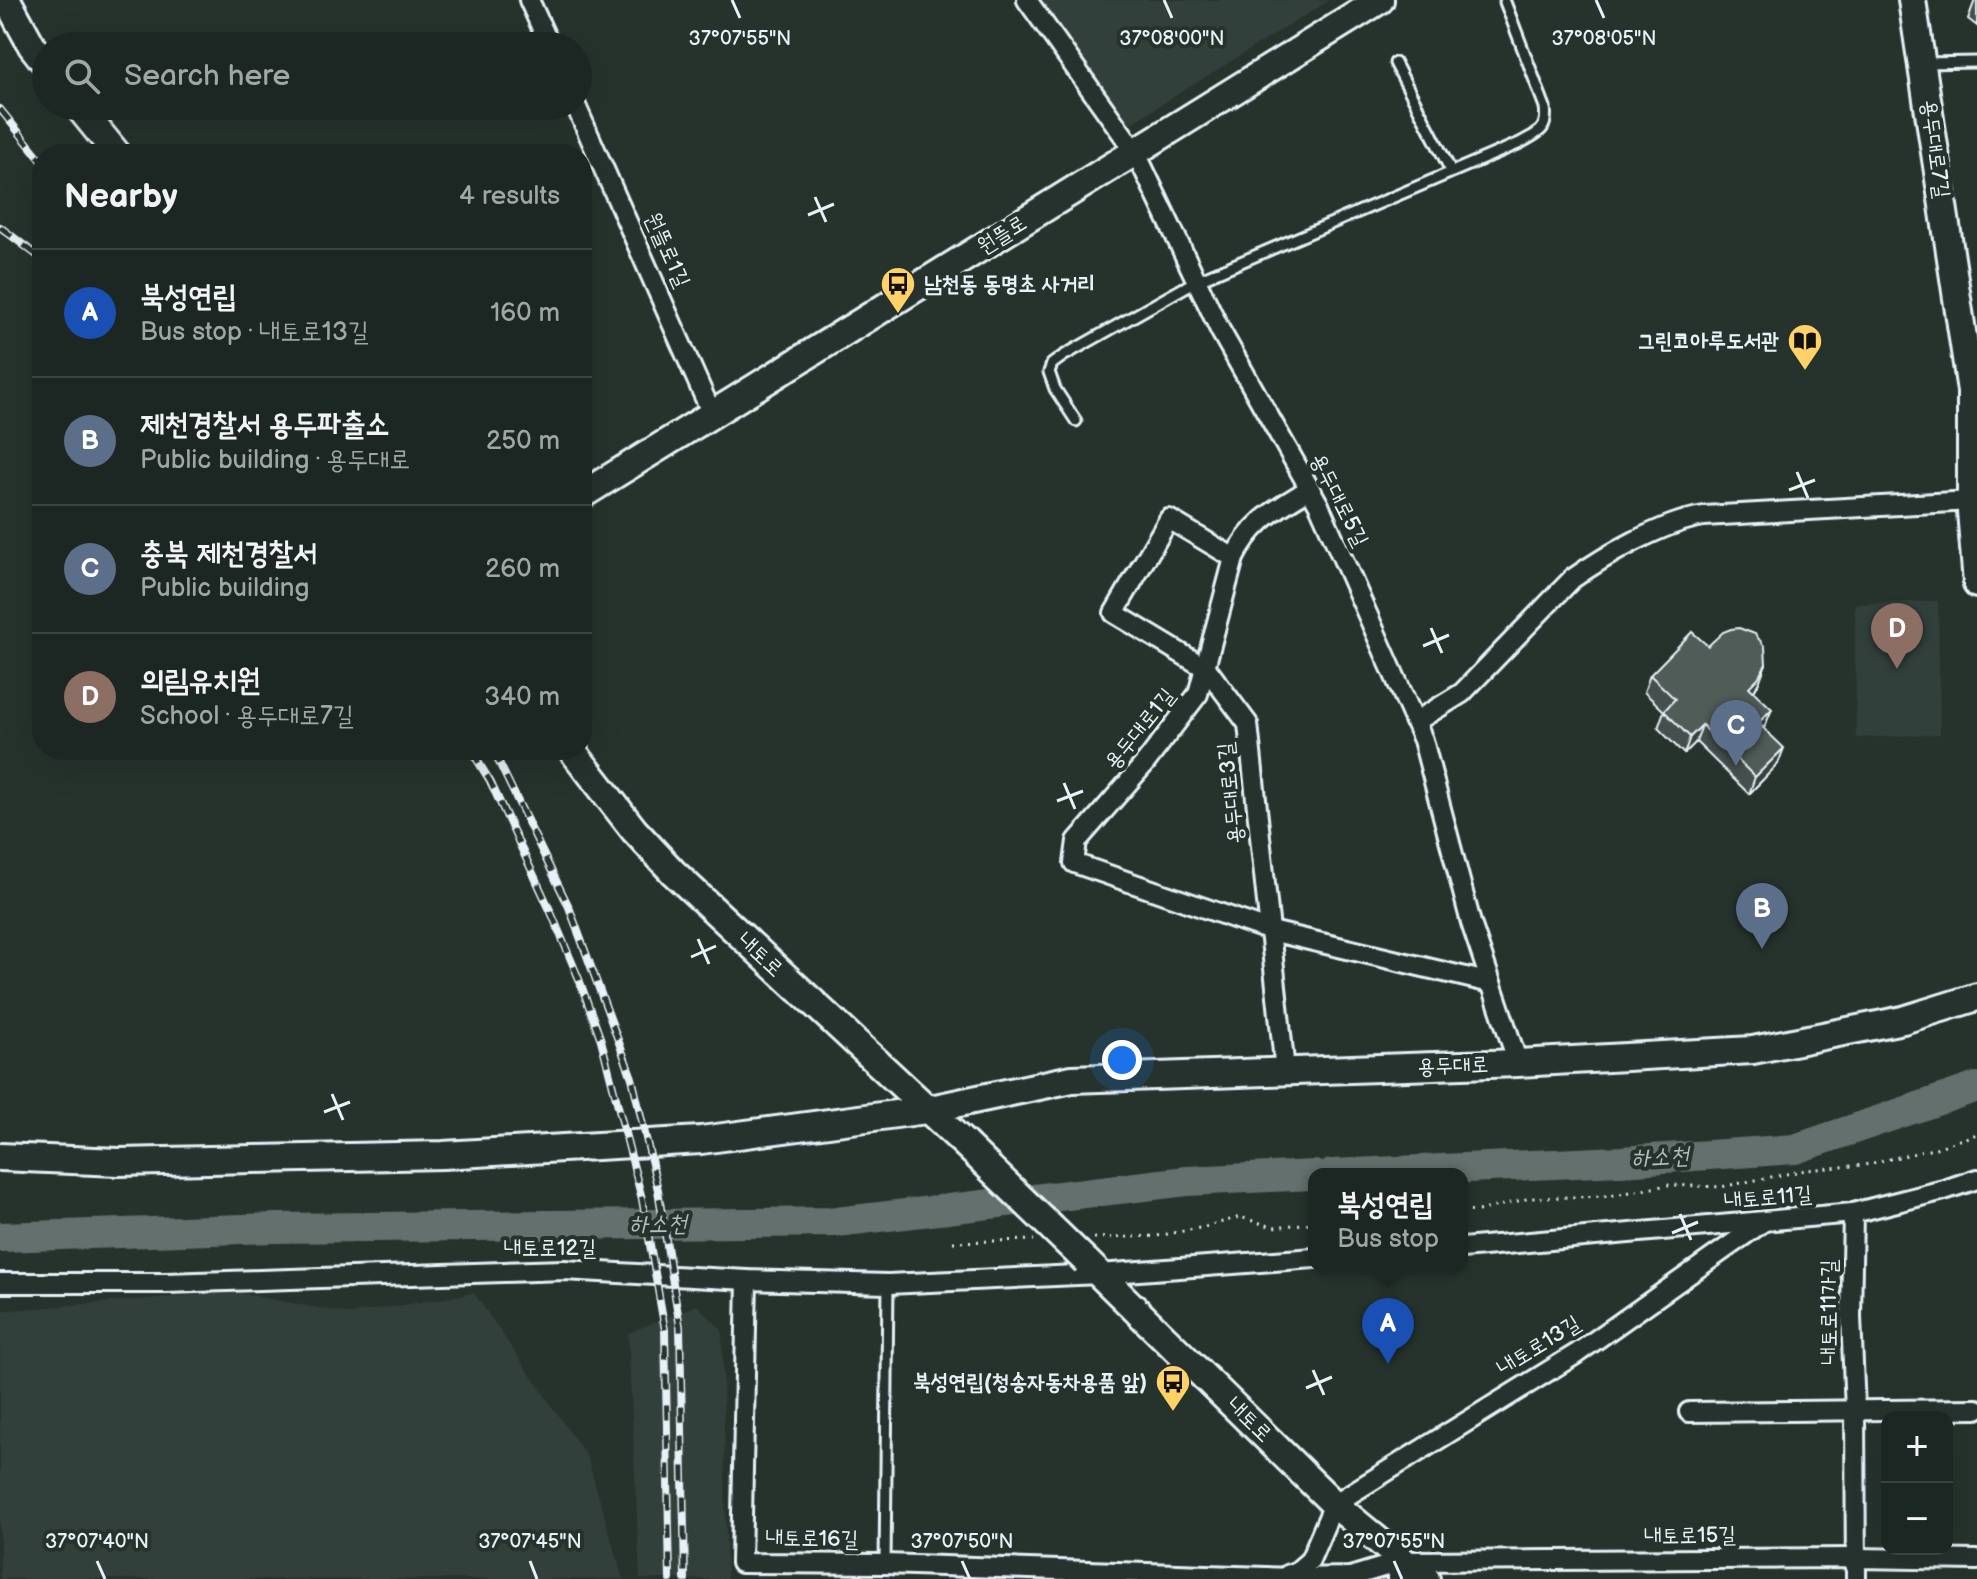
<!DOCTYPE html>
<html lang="en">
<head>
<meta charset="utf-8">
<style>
	:root { --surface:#1c2622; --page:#29322f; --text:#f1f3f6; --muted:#a0a5a5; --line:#3a4340; --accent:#bca0f2 }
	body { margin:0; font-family:"Balsamiq Sans","Poor Story",sans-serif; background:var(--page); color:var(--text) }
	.controls { position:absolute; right:24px; bottom:24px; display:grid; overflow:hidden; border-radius:16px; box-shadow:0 8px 32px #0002 }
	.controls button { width:72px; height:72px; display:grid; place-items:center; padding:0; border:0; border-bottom:2px solid var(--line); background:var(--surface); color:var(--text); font:40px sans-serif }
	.you { position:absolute; left:1122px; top:1060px; width:28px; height:28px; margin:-20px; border:6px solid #fff; border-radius:50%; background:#1a73e8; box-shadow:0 0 0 12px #1a73e833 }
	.badge { display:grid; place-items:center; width:52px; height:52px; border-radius:50%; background:var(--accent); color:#fff; font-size:26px; font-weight:700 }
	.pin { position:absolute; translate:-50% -66px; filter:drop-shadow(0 2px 4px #0008) }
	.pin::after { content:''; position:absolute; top:42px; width:28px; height:24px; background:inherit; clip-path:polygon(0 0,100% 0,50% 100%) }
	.popup { position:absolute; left:1308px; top:1168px; width:160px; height:104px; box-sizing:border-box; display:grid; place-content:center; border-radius:16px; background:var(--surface); filter:drop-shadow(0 2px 6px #0005); font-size:26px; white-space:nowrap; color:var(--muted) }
	.popup b { font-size:30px; color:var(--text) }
	.popup::after { content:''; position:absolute; left:50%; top:100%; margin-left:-16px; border:16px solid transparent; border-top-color:var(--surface) }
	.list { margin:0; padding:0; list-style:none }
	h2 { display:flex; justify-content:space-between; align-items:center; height:104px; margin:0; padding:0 32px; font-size:34px }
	h2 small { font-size:26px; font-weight:400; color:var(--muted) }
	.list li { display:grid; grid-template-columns:52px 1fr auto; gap:24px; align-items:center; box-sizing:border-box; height:128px; padding:0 32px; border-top:2px solid var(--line) }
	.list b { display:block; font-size:30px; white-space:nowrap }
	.list p { margin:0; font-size:26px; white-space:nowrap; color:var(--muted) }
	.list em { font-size:26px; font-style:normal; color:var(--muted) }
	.icon { flex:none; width:44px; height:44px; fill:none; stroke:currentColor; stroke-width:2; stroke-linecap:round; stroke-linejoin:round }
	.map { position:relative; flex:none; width:1977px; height:1579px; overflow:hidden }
	.search { position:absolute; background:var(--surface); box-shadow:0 8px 32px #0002; left:32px; top:32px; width:560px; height:88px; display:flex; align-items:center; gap:20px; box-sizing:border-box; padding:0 28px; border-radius:44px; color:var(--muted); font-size:30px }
	.panel { position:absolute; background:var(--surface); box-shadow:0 8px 32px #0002; left:32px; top:144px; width:560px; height:616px; border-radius:32px }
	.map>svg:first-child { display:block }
	.built { fill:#333f3a }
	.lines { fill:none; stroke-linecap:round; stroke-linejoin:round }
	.river { stroke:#636f6d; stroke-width:30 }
	.lane-casing { stroke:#e8f1f8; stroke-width:15 }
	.street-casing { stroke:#e8f1f8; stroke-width:24 }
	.secondary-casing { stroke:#e8f1f8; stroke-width:32 }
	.path { stroke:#e8f1f8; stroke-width:3; stroke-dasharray:2 6; stroke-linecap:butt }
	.lane { stroke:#26332d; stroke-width:9 }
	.street { stroke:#26332d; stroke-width:18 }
	.secondary { stroke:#26332d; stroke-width:26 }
	.rail-casing { stroke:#e8f1f8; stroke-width:8 }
	.rail { stroke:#26332d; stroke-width:5; stroke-dasharray:15; stroke-linecap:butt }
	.secondary-bridge-casing { stroke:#e8f1f8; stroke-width:32; stroke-linecap:butt }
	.secondary-bridge { stroke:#26332d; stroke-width:26 }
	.wall { fill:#454f4d; stroke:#e8f1f8; stroke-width:2 }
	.shaded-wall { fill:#38403e; stroke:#e8f1f8; stroke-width:2 }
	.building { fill:#505c59; stroke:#e8f1f8; stroke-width:2 }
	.ticks { fill:none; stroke:#e8f1f8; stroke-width:3 }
	.labels { text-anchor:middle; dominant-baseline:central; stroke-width:8; stroke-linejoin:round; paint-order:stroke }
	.street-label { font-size:22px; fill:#e8f1f8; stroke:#26332d }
	.poi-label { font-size:22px; font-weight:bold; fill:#e8f1f8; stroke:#26332d; text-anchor:end }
	.water-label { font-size:24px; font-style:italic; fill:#b3bdc0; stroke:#26332d }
	.ticks-label { font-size:20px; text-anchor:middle; fill:#e8f1f8; stroke:#26332d; stroke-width:8; stroke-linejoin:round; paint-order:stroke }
</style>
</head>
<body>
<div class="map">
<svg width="1977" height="1579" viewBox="0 0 1977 1579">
	<rect width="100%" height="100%" fill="#26332d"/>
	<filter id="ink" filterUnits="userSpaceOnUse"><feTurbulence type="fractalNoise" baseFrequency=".0125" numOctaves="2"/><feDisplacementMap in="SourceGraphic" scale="16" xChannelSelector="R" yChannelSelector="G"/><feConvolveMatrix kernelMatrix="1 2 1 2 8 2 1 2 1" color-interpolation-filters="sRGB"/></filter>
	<g filter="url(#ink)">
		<g class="built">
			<path d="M1042,0H1330L1125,127Z"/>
			<path d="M1938,601L1940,734L1856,738L1855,604Z"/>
			<path d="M233,1292L350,1314L474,1293L587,1457L623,1579H0V1311Z"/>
			<path d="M697,1305L722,1330L727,1579H640L628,1333Z"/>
		</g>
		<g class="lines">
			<g class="river">
				<path d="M1332,1174L1621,1161L1795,1149L1977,1087"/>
				<path d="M0,1237L274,1228L837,1222L1187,1181L1314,1175"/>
			</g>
			<defs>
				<g id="lane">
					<path d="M1395,63L1451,171"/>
					<path d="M1923,63L1977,62"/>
					<path d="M1076,421L1055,389L1049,372L1052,364L1063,356L1196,281L1520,143C1539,132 1548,131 1545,107L1505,2"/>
					<path d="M885,1564L888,1284"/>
				</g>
				<g id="street">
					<path d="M529,0L550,46"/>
					<path d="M1027,0L1136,153L1220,330L1319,505L1423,740L1471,923L1518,1063"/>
					<path d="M576,106L712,414"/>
					<path d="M1309,489C1275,510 1252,521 1234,558L1198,694L1146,762L1077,841L1074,863L1271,931L1491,983"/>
					<path d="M1234,558L1169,519L1114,613L1207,669L1248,724L1285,1071"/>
					<path d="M1415,722L1462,693L1572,579C1606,555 1663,522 1704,516L1971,501"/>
					<path d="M1853,1213L1851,1317L1855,1410L1856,1579"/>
					<path d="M1462,1248L1853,1213L1944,1190L1977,1179"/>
					<path d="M747,1280L741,1563L885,1564L1293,1578L1350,1577L1403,1561L1856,1558L1977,1560"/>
					<path d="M0,1283H166L564,1270L747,1280L888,1284L1099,1274L1314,1258"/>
					<path d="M1689,1412L1977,1409"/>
					<path d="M1288,1579L1310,1560L1334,1504L1576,1354L1763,1222"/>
				</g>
				<g id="secondary">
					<path d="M7,0L32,46L46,64"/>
					<path d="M1912,0L1971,391V511L1977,584"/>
					<path d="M78,106L117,154"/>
					<path d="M582,495L1380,0"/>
					<path d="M572,750L634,830L673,872L965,1144"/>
					<path d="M0,1157L119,1162L443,1155L701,1140L926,1110L1072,1079L1518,1063L1753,1050L1903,1020L1977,997"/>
					<path d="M1086,1261L1334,1504L1403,1561L1401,1579"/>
					<path d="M1403,1561L1426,1579"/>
					<path d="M1290,1578L1292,1579"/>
				</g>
			</defs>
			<use href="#lane" class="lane-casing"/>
			<use href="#street" class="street-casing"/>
			<use href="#secondary" class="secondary-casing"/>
			<g class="path">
				<path d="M1462,1212L1478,1211L1530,1198L1609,1196L1668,1185L1721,1187L1806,1170L1864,1165L1933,1149L1977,1134"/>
				<path d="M1094,1238L1157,1236L1205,1227L1240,1217L1273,1227L1314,1223"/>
				<path d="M953,1242L1034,1240"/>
			</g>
			<use href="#lane" class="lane"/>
			<use href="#street" class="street"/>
			<use href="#secondary" class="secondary"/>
			<defs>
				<g id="rail">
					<path d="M0,109L42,161"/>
					<path d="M0,227L42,259"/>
					<path d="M471,750L490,781L550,910L579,979L601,1040L642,1199L665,1330L670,1579"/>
					<path d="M493,750L569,907L632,1078L658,1190L680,1327L685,1579"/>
				</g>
			</defs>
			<use href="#rail" class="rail-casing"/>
			<use href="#rail" class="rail"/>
			<defs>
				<path id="secondary-bridge" d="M965,1144L1086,1261"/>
			</defs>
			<use href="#secondary-bridge" class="secondary-bridge-casing"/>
			<use href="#secondary-bridge" class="secondary-bridge"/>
		</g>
		<g class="wall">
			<path d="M1975,0H1977V26L1968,19Z"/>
			<path d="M1708,646L1760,680L1754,692L1765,726L1764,728L1778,764L1749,794L1696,742L1684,754L1658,728L1664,711L1644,692L1650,675Z"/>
		</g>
		<g class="shaded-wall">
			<path d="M1766,664L1760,680L1752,695L1749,687Z"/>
			<path d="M1772,709L1765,726L1752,740L1758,723Z"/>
			<path d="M1702,725L1696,742L1684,754L1690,737Z"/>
			<path d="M1784,748L1778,764L1749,794L1755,777Z"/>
		</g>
		<path class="building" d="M1739,628L1755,634L1765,647L1766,664L1758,678L1749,687L1772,709L1758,723L1784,748L1755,777L1702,725L1690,737L1664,711L1675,699L1650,675L1692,632L1708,646L1723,632L1731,629Z"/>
	</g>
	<path class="ticks" d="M732,0L740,18M1164,0L1172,18M1596,0L1604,18M815,197L826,222M808,215L834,204M1797,472L1808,498M1789,490L1815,480M1431,628L1442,653M1423,646L1449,635M1064,783L1075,809M1057,801L1083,791M698,939L709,964M691,957L716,946M332,1094L343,1120M324,1112L350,1102M1680,1214L1691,1240M1672,1233L1698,1222M1313,1370L1324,1395M1306,1388L1332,1377M97,1561L105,1579M530,1561L537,1579M962,1561L970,1579M1394,1561L1402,1579"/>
	<defs>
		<symbol id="bus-pin" viewBox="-11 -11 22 30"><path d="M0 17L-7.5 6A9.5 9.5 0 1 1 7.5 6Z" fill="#ffd166" stroke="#26332d"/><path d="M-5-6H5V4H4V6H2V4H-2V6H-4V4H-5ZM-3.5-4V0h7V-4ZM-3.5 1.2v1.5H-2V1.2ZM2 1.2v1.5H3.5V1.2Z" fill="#111"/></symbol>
		<symbol id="library-pin" viewBox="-11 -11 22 30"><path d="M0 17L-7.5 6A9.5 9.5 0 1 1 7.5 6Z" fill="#ffd166" stroke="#26332d"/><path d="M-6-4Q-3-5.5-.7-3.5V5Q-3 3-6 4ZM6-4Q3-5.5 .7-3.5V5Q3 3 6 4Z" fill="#111"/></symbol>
	</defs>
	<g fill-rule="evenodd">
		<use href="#bus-pin" x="878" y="264" width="40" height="54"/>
		<use href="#library-pin" x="1785" y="321" width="40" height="54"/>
		<use href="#bus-pin" x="1153" y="1362" width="40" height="54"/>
	</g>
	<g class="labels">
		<g class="street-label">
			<text transform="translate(1935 149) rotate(82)">용두대로7길</text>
			<text transform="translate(1002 235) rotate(-32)">원뜰로</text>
			<text transform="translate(667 250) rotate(66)">원뜰로1길</text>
			<text transform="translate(1339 500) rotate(63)">용두대로5길</text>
			<text transform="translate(1140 729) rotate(-51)">용두대로1길</text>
			<text transform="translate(1231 793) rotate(-96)">용두대로3길</text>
			<text transform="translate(760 955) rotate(43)">내토로</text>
			<text transform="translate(1453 1066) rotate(-2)">용두대로</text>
			<text transform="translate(1768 1198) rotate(-5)">내토로11길</text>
			<text x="550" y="1248">내토로12길</text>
			<text transform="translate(1829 1312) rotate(-90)">내토로11가길</text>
			<text transform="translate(1539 1346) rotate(-32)">내토로13길</text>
			<text transform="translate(1249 1420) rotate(44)">내토로</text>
			<text transform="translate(1690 1536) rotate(-1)">내토로15길</text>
			<text transform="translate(812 1539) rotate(1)">내토로16길</text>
		</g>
		<g class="poi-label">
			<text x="924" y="284" text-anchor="start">남천동 동명초 사거리</text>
			<text x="1779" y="341">그린코아루도서관</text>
			<text x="1147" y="1382">북성연립(청송자동차용품 앞)</text>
		</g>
		<g class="water-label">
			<text transform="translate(1660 1157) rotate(-3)">하소천</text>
			<text transform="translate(658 1224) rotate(-1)">하소천</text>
		</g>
	</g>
	<g class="ticks-label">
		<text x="740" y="45">37°07'55"N</text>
		<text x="1172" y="45">37°08'00"N</text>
		<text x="1604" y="45">37°08'05"N</text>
		<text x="97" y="1548">37°07'40"N</text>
		<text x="530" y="1548">37°07'45"N</text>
		<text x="962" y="1548">37°07'50"N</text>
		<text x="1394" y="1548">37°07'55"N</text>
	</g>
</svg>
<div class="controls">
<button>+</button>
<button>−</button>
</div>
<div class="you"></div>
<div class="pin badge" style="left:1388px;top:1364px;background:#1a4fb4">A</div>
<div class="popup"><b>북성연립</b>Bus stop</div>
<div class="pin badge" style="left:1762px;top:949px;background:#5c6f8a">B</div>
<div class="pin badge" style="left:1736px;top:766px;background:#5c6f8a">C</div>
<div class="pin badge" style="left:1897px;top:669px;background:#8d6e63">D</div>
<div class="search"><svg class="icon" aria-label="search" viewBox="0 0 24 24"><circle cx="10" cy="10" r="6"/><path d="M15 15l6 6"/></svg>Search here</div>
<section class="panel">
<h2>Nearby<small>4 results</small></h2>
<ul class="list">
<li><span class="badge" style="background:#1a4fb4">A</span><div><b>북성연립</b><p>Bus stop · 내토로13길</p></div><em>160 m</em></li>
<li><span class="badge" style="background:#5c6f8a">B</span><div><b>제천경찰서 용두파출소</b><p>Public building · 용두대로</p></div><em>250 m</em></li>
<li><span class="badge" style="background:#5c6f8a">C</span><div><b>충북 제천경찰서</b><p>Public building</p></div><em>260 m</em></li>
<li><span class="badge" style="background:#8d6e63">D</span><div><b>의림유치원</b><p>School · 용두대로7길</p></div><em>340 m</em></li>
</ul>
</section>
</div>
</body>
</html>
